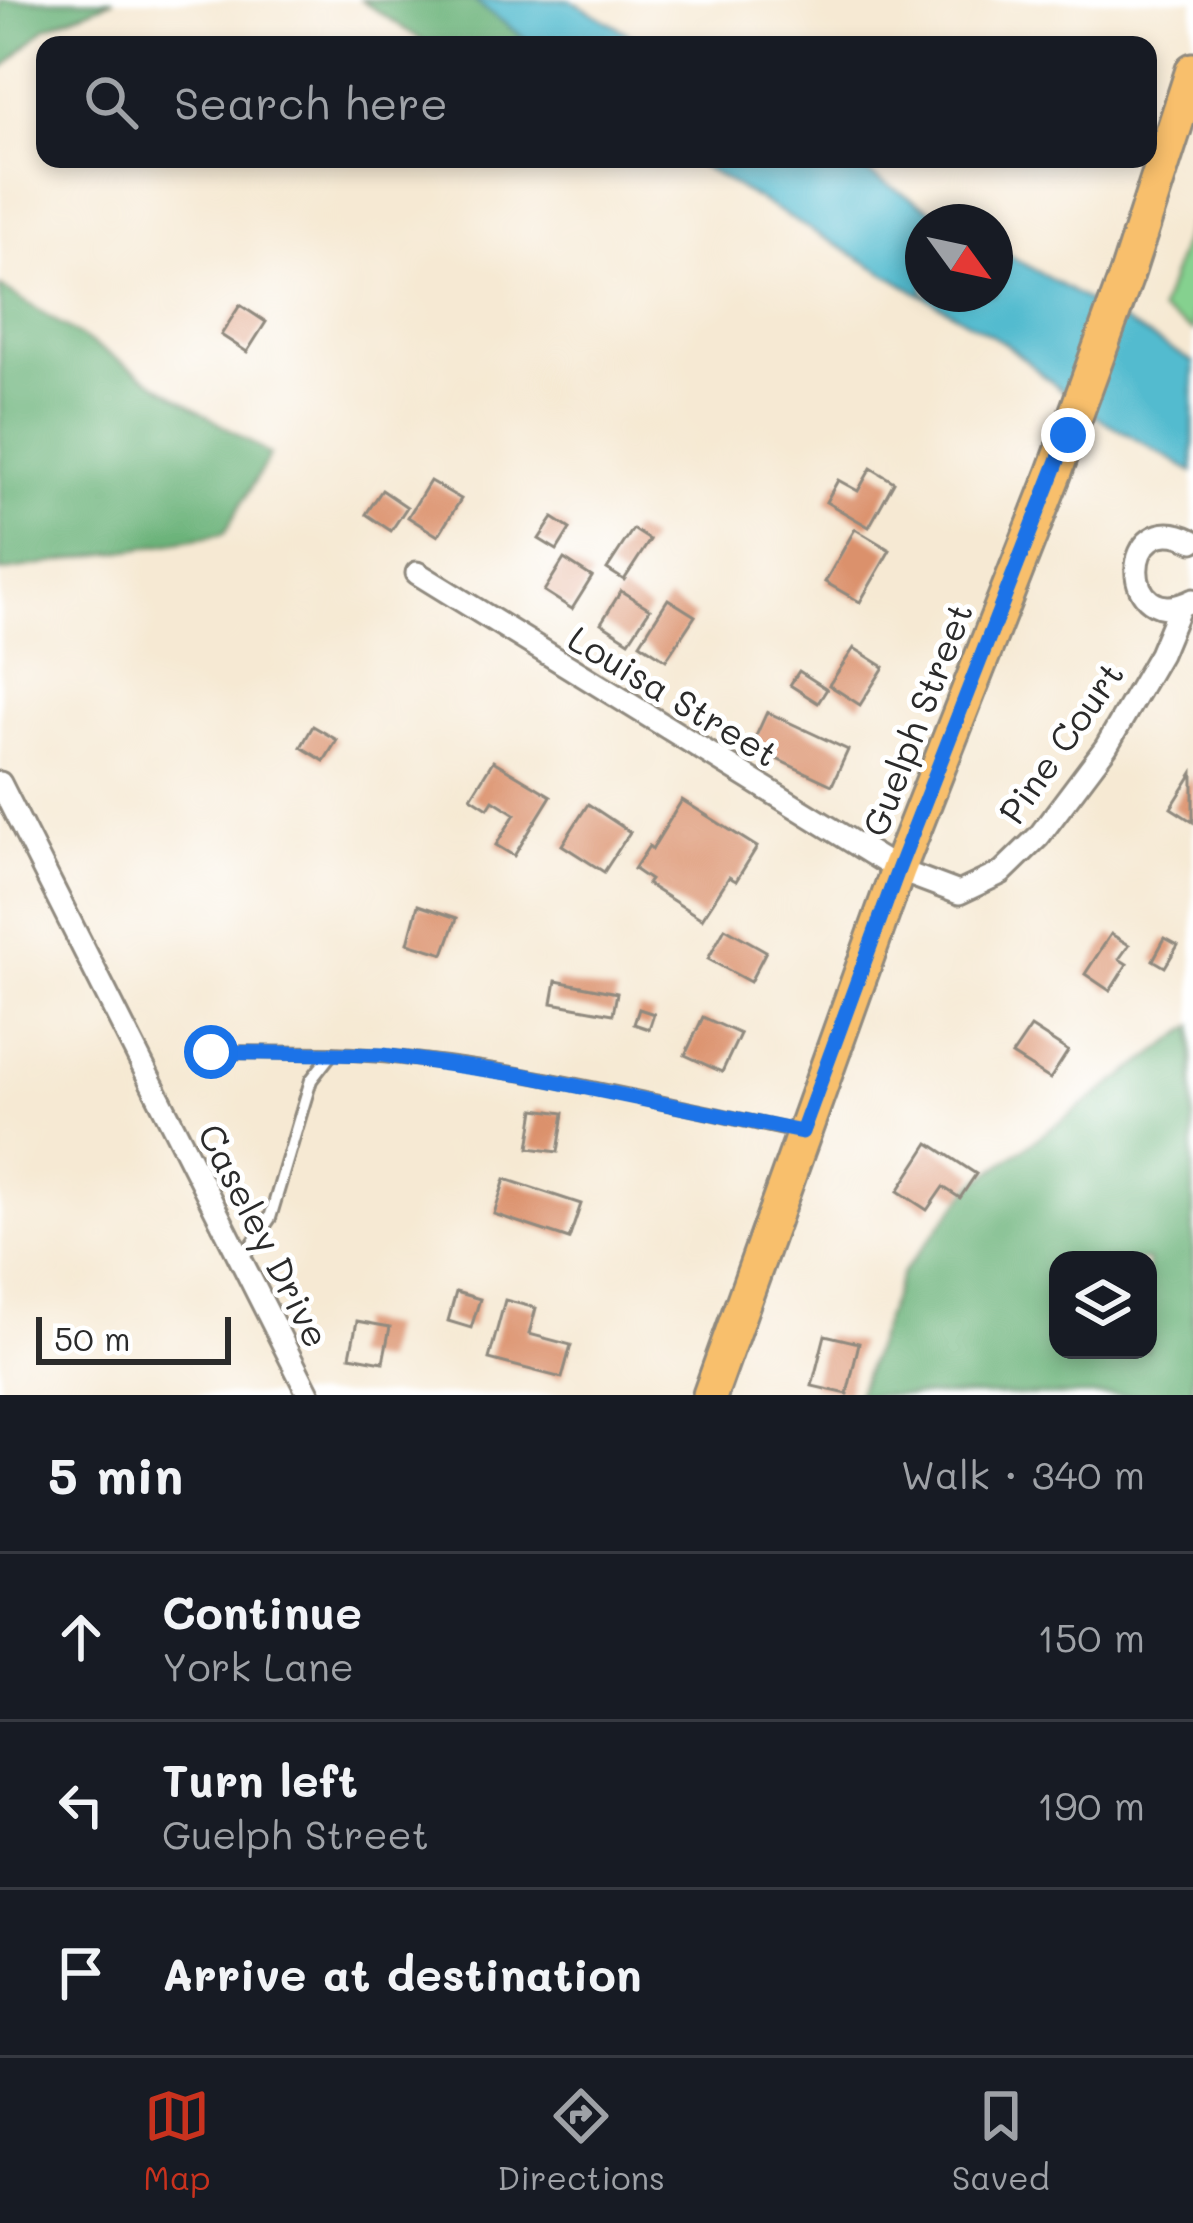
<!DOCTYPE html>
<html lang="en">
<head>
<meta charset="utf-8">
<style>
	:root { --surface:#171b24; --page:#20242c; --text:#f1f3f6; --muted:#9ea1a6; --line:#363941; --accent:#c8321e }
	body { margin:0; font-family:Mali,sans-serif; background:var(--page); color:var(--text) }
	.controls { position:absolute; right:36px; bottom:36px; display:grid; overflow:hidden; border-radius:24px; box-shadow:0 6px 18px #0003 }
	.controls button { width:108px; height:108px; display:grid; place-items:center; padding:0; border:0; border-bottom:3px solid var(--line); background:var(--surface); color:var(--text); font:60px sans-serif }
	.compass { position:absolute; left:905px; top:204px; width:108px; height:108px; border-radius:50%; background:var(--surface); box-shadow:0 6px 18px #0003; rotate:123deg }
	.scale { position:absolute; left:36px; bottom:30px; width:195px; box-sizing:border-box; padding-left:12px; border:6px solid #2b2b2b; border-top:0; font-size:33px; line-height:42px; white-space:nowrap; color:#2b2b2b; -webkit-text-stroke:9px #fff; paint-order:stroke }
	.stop { position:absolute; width:36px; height:36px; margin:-27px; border:9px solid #1a73e8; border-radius:50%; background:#fff }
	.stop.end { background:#1a73e8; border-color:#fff; box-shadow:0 3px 12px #0008 }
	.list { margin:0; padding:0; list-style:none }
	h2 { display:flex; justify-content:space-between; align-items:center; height:156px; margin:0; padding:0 48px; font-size:51px }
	h2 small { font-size:39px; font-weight:400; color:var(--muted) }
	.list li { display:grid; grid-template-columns:78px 1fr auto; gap:36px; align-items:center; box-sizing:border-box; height:168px; padding:0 48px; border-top:3px solid var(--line) }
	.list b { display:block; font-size:45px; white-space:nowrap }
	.list p { margin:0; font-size:39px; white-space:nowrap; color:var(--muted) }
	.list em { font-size:39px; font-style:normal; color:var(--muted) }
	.icon { flex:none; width:66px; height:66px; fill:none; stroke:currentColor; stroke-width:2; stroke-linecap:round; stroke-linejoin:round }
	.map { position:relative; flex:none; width:1193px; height:1395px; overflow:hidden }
	.search { position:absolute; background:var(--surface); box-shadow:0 6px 18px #0003; left:36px; right:36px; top:36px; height:132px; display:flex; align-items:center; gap:30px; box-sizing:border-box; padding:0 42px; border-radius:24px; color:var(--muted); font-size:45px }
	.sheet { height:660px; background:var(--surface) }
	nav { display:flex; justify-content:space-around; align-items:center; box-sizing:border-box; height:168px; border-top:3px solid var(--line); background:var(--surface); font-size:33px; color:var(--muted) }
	nav a { display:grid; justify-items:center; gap:6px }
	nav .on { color:var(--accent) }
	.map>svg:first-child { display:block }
	.green { fill:#85d18f; stroke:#587e5d; stroke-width:3 }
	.forest { fill:#6cb37a; stroke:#4c6f52; stroke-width:3; fill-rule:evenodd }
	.water { fill:#52bbcf; stroke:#3e737d; stroke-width:3 }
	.building { fill:#db916c }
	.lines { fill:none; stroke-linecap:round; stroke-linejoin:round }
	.service-casing { stroke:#908a7f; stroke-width:16 }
	.minor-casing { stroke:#908a7f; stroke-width:27 }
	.primary-casing { stroke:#908a7f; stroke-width:39 }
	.service { stroke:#fff; stroke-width:10 }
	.minor { stroke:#fff; stroke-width:21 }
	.primary { stroke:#f8bf6c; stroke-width:33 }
	.route { stroke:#1a73e8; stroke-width:15 }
	.labels { text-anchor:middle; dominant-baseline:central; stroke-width:10; stroke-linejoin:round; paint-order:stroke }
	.street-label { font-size:36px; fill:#2b2b2b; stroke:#fff }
</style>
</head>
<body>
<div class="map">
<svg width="1193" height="1395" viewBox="0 0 1193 1395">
	<rect width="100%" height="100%" fill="#fff"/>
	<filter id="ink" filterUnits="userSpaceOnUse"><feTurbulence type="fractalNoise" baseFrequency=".00833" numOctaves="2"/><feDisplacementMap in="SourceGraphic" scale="24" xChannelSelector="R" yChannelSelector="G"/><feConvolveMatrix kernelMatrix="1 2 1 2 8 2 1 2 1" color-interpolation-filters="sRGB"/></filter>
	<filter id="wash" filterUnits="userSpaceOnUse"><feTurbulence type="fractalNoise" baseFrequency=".004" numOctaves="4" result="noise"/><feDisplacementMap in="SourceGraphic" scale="48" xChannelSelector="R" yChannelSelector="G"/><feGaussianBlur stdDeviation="2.7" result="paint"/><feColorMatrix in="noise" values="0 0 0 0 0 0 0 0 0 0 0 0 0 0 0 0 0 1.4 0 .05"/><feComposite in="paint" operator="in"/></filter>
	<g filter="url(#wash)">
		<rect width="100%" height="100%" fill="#f6e9d3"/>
		<path class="green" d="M1193,211V331L1160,311Z"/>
		<g class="forest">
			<path d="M0,0H114L46,27L0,71Z"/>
			<path d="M361,0H473L534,45H429Z"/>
			<path d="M0,286L270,455L224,534L0,572Z"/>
			<path d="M1193,1026V1395H857L902,1273L974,1184ZM1148,1260V1350H1058V1260Z"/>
		</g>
		<g class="water">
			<path d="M473,0H571L648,45H534Z"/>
			<path d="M689,159H844L952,222H923V294H995V247L1193,362V472L1082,408L1006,344Z"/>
		</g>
		<g id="blocks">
			<g class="building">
				<path d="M240,305L266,322L247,352L221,335Z"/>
				<path d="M871,468L894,482L869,527L826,502L838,480L858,491Z"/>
				<path d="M430,481L461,499L438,536L408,517Z"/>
				<path d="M382,490L407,507L391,531L366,514Z"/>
				<path d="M553,518L570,529L557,550L539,539Z"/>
				<path d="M633,529L650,540L624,580L607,569Z"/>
				<path d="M855,529L890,550L860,602L825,582Z"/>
				<path d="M564,559L592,577L572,609L544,591Z"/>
				<path d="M621,591L650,609L629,641L601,623Z"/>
				<path d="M668,599L695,616L666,660L640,643Z"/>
				<path d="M854,648L884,667L860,705L829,685Z"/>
				<path d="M799,671L827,689L818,703L790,685Z"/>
				<path d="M767,712L848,750L832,785L751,747Z"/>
				<path d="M313,726L337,740L324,761L301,747Z"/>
				<path d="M493,761L551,796L514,856L496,845L515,814L493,800L488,808L471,797Z"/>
				<path d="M1193,773V822L1171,808Z"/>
				<path d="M682,800L757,847L736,881L729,877L702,919L647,884L650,880L634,869L649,846L652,849Z"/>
				<path d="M588,804L630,832L604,872L562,845Z"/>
				<path d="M418,905L457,918L444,954L408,943Z"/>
				<path d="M725,928L766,951L750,982L708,959Z"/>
				<path d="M1111,934L1129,945L1119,959L1127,964L1110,991L1085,974Z"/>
				<path d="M1165,938L1178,945L1165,967L1153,960Z"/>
				<path d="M556,981L617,993L613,1014L552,1003Z"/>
				<path d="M639,1009L654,1014L649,1029L634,1024Z"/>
				<path d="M703,1017L740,1034L722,1072L685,1055Z"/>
				<path d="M1031,1027L1068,1051L1050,1079L1012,1055Z"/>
				<path d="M535,1109L564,1113L558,1152L529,1148Z"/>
				<path d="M929,1143L976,1174L960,1198L943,1187L927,1210L898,1191Z"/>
				<path d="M505,1179L581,1204L569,1239L494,1214Z"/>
				<path d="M456,1292L480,1299L471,1328L448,1321Z"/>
				<path d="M505,1300L536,1308L529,1334L571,1345L562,1378L489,1359Z"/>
				<path d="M357,1321L390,1327L383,1362L350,1356Z"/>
				<path d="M825,1335L859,1343L847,1394L812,1386Z"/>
			</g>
		</g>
	</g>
	<g filter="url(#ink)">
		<use href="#blocks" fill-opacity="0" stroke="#908a7f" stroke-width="3"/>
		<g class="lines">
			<defs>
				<g id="service">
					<path d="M211,1052L332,1053"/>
					<path d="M242,1259L270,1218L311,1080L332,1053C489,1059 645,1100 798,1132"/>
				</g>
				<g id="minor">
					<path d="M1193,541C1118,503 1118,638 1193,600"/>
					<path d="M417,573L898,870L959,893L1001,873L1039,836L1106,747L1160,654L1180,606"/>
					<path d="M0,783L309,1395"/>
				</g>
				<path id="primary" d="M710,1395L898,870L1054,474L1127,274L1193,70"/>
			</defs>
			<use href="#service" class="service-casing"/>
			<use href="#minor" class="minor-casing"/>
			<use href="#primary" class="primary-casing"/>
			<use href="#service" class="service"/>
			<use href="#minor" class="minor"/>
			<use href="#primary" class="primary"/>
		</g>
	</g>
	<g class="lines" filter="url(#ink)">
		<path class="route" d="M211,1052L383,1055L523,1075L802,1132L898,870L1068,435"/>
	</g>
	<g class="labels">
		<g class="street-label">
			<text transform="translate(674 695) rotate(31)">Louisa Street</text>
			<text transform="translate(916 719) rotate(-69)">Guelph Street</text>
			<text transform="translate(1060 742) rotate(-55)">Pine Court</text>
			<text transform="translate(265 1235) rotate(63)">Caseley Drive</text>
		</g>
	</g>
</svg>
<div class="controls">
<button><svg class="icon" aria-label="layers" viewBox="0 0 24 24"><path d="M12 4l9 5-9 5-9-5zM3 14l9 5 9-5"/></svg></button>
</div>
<svg class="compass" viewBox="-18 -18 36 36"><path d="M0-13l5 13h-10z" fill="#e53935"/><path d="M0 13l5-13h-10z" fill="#9ea1a6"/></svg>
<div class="scale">50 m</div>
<div class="stop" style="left:211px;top:1052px"></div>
<div class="stop end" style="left:1068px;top:435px"></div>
<div class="search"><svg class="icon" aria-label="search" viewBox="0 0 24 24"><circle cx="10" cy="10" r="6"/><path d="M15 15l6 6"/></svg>Search here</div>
</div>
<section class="sheet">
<h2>5 min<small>Walk · 340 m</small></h2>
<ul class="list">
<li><svg class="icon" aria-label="ahead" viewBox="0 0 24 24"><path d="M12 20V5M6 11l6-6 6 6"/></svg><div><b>Continue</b><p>York Lane</p></div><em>150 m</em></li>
<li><svg class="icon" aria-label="left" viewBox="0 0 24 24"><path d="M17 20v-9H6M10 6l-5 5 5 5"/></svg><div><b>Turn left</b><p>Guelph Street</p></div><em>190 m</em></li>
<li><svg class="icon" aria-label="arrive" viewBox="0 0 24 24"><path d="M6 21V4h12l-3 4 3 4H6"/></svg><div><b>Arrive at destination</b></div></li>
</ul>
</section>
<nav>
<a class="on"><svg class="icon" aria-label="map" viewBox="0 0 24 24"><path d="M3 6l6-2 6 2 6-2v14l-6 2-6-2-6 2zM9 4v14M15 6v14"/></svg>Map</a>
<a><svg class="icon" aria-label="directions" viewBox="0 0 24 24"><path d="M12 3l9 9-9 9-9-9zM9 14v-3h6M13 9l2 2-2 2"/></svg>Directions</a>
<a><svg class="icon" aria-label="saved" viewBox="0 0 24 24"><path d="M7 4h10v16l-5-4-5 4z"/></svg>Saved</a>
</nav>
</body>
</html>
